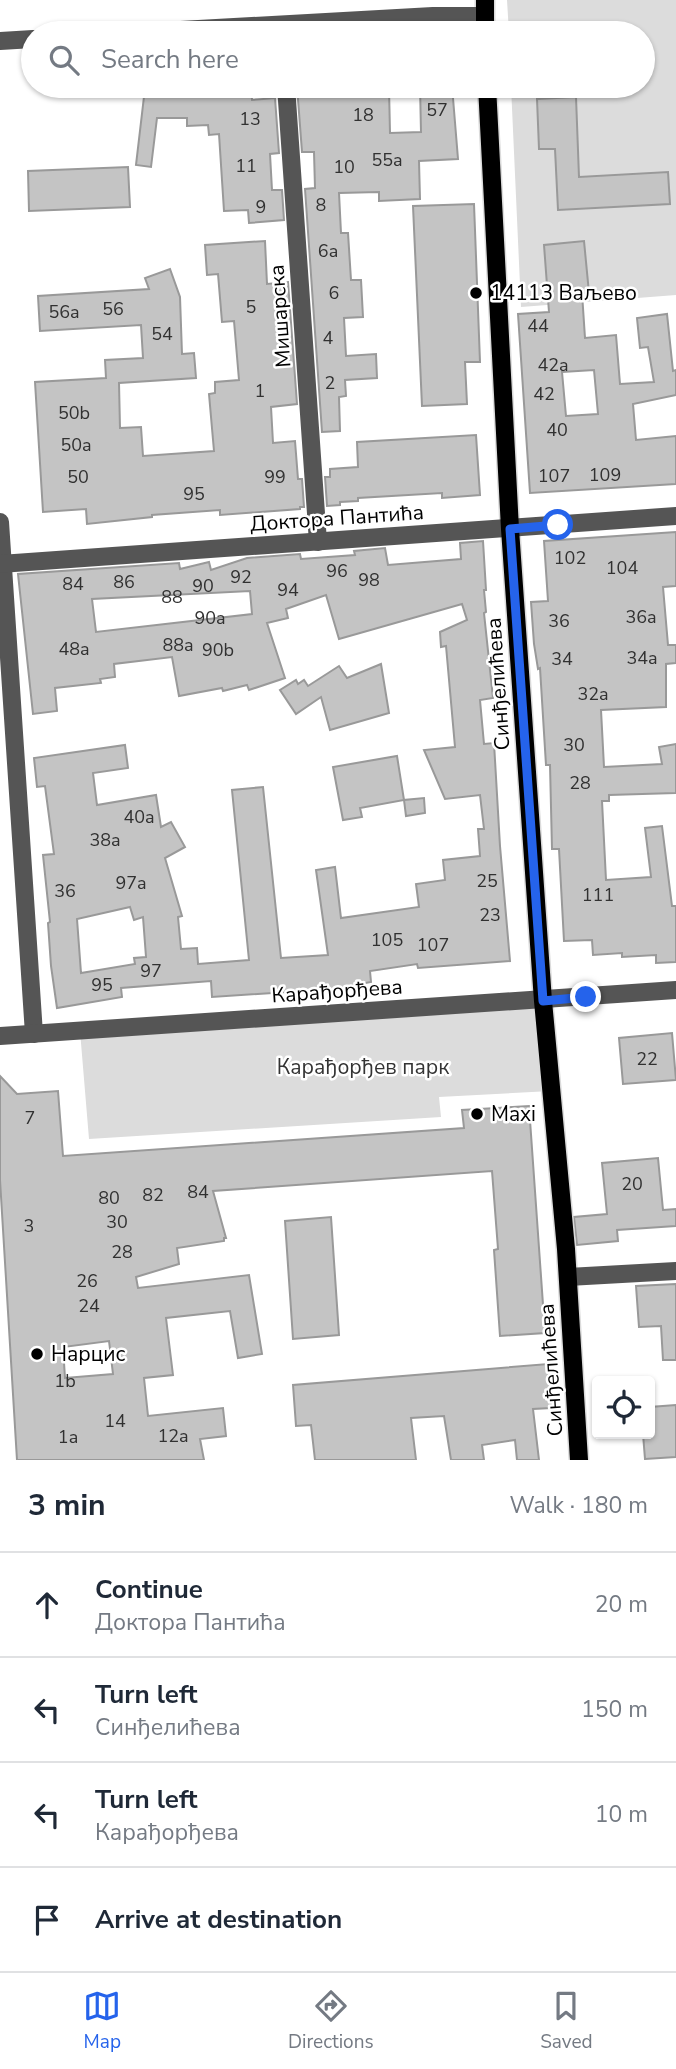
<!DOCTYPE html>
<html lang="en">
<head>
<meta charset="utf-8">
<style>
	:root { --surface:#fff; --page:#f6f6f7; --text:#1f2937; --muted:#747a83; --line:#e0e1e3; --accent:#2563eb }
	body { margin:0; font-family:"Nunito Sans",sans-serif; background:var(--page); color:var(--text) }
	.controls { position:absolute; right:21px; bottom:21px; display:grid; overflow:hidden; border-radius:7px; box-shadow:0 2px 5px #0004 }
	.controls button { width:63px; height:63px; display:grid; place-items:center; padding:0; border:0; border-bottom:2px solid var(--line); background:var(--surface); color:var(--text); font:35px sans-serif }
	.stop { position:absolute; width:21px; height:21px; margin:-16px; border:5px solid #2563eb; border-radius:50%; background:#fff }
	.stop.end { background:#2563eb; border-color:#fff; box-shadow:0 2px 7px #0008 }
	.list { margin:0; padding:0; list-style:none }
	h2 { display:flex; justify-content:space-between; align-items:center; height:91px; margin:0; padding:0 28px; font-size:30px }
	h2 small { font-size:23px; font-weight:400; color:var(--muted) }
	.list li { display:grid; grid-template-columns:46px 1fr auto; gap:21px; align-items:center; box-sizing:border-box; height:105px; padding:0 28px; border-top:2px solid var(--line) }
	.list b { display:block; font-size:26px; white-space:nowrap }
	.list p { margin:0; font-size:23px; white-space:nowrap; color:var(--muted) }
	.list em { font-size:23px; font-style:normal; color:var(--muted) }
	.icon { flex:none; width:38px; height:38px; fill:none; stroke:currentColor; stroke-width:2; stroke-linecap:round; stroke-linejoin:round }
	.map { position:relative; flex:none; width:676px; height:1460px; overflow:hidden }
	.search { position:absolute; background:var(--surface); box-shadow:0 2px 5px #0004; left:21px; right:21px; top:21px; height:77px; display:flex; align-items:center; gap:18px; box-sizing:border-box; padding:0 24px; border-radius:38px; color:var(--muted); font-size:26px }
	.sheet { height:511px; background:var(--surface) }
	nav { display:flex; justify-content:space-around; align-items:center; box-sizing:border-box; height:98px; border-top:2px solid var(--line); background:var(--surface); font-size:19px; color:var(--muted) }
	nav a { display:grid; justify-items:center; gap:4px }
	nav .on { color:var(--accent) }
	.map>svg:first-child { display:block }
	.green { fill:#dcdcdc }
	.building { fill:#c4c4c4; stroke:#999; stroke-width:2; fill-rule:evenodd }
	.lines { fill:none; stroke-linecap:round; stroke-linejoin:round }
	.major-casing { stroke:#dbdbdb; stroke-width:21 }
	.minor { stroke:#555; stroke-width:18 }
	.major { stroke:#000; stroke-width:18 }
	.route { stroke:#2563eb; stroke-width:9 }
	.poi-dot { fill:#000; stroke:#fff; stroke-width:2.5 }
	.labels { text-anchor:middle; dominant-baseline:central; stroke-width:5; stroke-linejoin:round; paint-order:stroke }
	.number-label { font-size:18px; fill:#313131 }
	.poi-label { font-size:21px; fill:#000; stroke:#fff; text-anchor:start }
	.street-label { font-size:21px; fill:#000; stroke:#fff }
	.park-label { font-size:21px; fill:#333; stroke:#fff }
</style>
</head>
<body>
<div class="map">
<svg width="676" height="1460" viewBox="0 0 676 1460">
	<rect width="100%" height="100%" fill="#fff"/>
	<g class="green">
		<path d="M507,0H676V295L521,307L511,86H643V33H509Z"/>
		<path d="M543,1001L551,1091L439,1097L441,1117L89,1139L80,1031Z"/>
	</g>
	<g class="building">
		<path d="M185,86H251L252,100L275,98L279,153L270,154L272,190H282L284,220L249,223L248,210L224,211L219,134L209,135L208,125L187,126V118H157L151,167L136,165L145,88L185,90Z"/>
		<path d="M297,86H333V90L389,88L390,133L421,132L420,86H452L458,159L419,161L420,199L379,201V192L339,193L341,233H348L351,280H361L363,317L344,318L346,356L376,354L377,378L345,380L346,396L339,397L340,431L322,432L305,189L315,188L314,152H302Z"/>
		<path d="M576,97L579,177L668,172L670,204L558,210L555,149H539L537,99Z"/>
		<path d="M128,167L130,207L29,211L28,171Z"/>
		<path d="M474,204L480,362H465L467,404L422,406L413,206Z"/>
		<path d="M265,241L267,284L288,282L297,404L271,407L273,443L295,441L298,479H302L304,507H300V509L220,515V510L152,515V517L87,524L86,509L43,512L35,382L106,378L105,360L143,358L141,325L40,331L38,296L149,289L145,278L170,269L180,297L182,354L194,353L196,378L119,383L120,428L141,427L143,456L214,451L209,394L215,393V382L239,380L234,321L222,322L218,274L207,275L205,245Z"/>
		<path d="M584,241L589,293H582L585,338L616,335L620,384L654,382L648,347L640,348L637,318L667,314L673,371L676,370V395L633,404L636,440L676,436V484L530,493L518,314L549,312L544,245ZM594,370L598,414L566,416L562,372Z"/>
		<path d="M476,435L480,495L442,498V493L358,498V501L340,502V505L327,506L325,477H330V469L358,467L357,442Z"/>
		<path d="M676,532V586L663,587L668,645H676V663L666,664V707L601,710L604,767L662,764L659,747L676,744V793L609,795V801H602L606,880L651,877L645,828L662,826L672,906H676V962L656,963V955L622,957V953L593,955L592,940L564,941L559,849H552L550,765H546L540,668L538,669L534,644L531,602L548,601L544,541Z"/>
		<path d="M483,541L486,590H484L486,612L484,613L493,698L480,700L484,744L494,743L500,846L510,961L418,968L417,964L370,971L371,982L333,989L212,997L211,981L121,988L122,997L57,1008L51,966L48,923L50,922L43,855L54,854L45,786L37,787L34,758L125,745L128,768L93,773L97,805L156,795L161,827L171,822L185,847L165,858L182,916L178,917L181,949L197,948L198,964L249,960L232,790L263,787L281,958L328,955L316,870L335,867L341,918L419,907L416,884L445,880L443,860L480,856L478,829H484L480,795L445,799L424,750L455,747L446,646L441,647L440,632L467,620L462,604L339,639L326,595L286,609L288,618L267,623L285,678L249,690L247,685L223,691L222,688L179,696L172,657L114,664L115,677L100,679L101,683L55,688L57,711L33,714L18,574L179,563L180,569L209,562L211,570L247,558L300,554L301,559L355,555L354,551L385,548L388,565L461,559L460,543ZM250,591L252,614L96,632L92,599ZM130,907L134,920L143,917L146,957L134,958L135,964L81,973L77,919Z"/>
		<path d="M381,664L389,713L330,730L321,697L296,714L280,690L296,680L298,684L304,680L308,686L339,666L347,678Z"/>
		<path d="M397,756L404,800L360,808L362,817L343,820L333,767Z"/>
		<path d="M424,798L425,813L406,816L404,800Z"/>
		<path d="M672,1033L676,1080L623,1084L619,1038Z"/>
		<path d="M0,1076L17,1094L58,1091L63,1156L464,1128L462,1110L529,1106L545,1333L500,1336L494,1250L498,1249L492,1171L213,1191L226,1238H224V1241L177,1248L179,1264L136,1277L138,1288L249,1275L262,1354L238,1358L230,1311L166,1318L173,1375L144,1378L148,1416L223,1408L226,1436L200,1439L204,1460H17L0,1180ZM109,1341L113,1374L65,1378L63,1347Z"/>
		<path d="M658,1158L663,1210L676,1209V1226L617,1230L618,1241L577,1245L574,1217L607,1214L602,1163Z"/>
		<path d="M331,1217L339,1335L293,1339L285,1221Z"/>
		<path d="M676,1284V1360H663L661,1326L639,1327L636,1286Z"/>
		<path d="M548,1364L551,1408L533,1409L539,1460H517L515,1440L482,1445L484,1460H451L444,1416L411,1418L416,1460H315L311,1425L296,1426L293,1385Z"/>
		<path d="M676,1405V1457L645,1459L643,1434H650V1407Z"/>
	</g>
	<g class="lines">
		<defs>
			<g id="major">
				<path d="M485,33V0"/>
				<path d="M487,86L510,529L543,1001L566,1249L579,1460"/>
			</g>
		</defs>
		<use href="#major" class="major-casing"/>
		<g class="minor">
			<path d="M127,33L433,16H484"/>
			<path d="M0,41L33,39"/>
			<path d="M286,86L318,542"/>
			<path d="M0,522L34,1034"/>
			<path d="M0,564L676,516"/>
			<path d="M0,1036L676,990"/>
			<path d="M568,1277L676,1271"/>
		</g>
		<use href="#major" class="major"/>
	</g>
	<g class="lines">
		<path class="route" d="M558,525L510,529L543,1001L586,997"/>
	</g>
	<g class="poi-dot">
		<circle cx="476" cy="293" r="7"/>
		<circle cx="477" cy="1114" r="7"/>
		<circle cx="37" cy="1354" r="7"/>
	</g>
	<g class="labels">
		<g class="number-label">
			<text x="437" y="110">57</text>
			<text x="363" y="115">18</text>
			<text x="250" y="119">13</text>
			<text x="387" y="160">55a</text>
			<text x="246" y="166">11</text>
			<text x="344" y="167">10</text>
			<text x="321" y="205">8</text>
			<text x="261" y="207">9</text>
			<text x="328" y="251">6a</text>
			<text x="334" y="293">6</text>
			<text x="251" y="307">5</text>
			<text x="113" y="309">56</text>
			<text x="64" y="312">56a</text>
			<text x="538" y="326">44</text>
			<text x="162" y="334">54</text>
			<text x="328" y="338">4</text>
			<text x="553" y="365">42a</text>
			<text x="330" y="383">2</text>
			<text x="260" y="391">1</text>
			<text x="544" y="394">42</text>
			<text x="74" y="413">50b</text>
			<text x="557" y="430">40</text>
			<text x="76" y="445">50a</text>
			<text x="605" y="475">109</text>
			<text x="554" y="476">107</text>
			<text x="78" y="477">50</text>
			<text x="275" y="477">99</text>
			<text x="194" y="494">95</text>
			<text x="570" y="558">102</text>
			<text x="622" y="568">104</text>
			<text x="337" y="571">96</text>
			<text x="241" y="577">92</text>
			<text x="369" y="580">98</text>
			<text x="124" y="582">86</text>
			<text x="73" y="584">84</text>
			<text x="203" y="586">90</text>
			<text x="288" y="590">94</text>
			<text x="172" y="597">88</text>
			<text x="641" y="617">36a</text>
			<text x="210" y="618">90a</text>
			<text x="559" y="621">36</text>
			<text x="178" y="645">88a</text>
			<text x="74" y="649">48a</text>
			<text x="218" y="650">90b</text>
			<text x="642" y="658">34a</text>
			<text x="562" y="659">34</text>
			<text x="593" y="694">32a</text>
			<text x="574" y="745">30</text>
			<text x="580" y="783">28</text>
			<text x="139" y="817">40a</text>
			<text x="105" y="840">38a</text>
			<text x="487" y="881">25</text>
			<text x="131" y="883">97a</text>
			<text x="65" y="891">36</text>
			<text x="598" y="895">111</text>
			<text x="490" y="915">23</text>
			<text x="387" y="940">105</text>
			<text x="433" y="945">107</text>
			<text x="151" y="971">97</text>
			<text x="102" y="985">95</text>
			<text x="647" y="1059">22</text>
			<text x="30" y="1118">7</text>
			<text x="632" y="1184">20</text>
			<text x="198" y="1192">84</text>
			<text x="153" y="1195">82</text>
			<text x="109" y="1198">80</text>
			<text x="117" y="1222">30</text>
			<text x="29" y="1226">3</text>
			<text x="122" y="1252">28</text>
			<text x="87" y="1281">26</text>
			<text x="89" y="1306">24</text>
			<text x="65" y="1381">1b</text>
			<text x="115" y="1421">14</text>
			<text x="173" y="1436">12a</text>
			<text x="68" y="1437">1a</text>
		</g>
		<g class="poi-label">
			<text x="490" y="293">14113 Ваљево</text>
			<text x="491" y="1114">Maxi</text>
			<text x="51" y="1354">Нарцис</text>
		</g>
		<g class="street-label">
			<text transform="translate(280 316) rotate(-94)">Мишарска</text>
			<text transform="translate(337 518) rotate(-4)">Доктора Пантића</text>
			<text transform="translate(498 684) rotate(-94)">Синђелићева</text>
			<text transform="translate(337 991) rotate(-4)">Карађорђева</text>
			<text transform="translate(551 1370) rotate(-94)">Синђелићева</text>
		</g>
		<g class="park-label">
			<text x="363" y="1067">Карађорђев парк</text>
		</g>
	</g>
</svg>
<div class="controls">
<button><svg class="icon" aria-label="locate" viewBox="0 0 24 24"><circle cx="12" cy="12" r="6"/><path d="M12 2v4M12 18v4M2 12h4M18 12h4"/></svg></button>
</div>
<div class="stop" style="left:558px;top:525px"></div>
<div class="stop end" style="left:586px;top:997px"></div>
<div class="search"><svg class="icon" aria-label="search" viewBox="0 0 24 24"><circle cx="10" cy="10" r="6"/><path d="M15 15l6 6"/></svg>Search here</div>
</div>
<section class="sheet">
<h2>3 min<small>Walk · 180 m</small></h2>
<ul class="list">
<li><svg class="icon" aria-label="ahead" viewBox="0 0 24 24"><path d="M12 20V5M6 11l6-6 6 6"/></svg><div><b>Continue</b><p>Доктора Пантића</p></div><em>20 m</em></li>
<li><svg class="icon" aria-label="left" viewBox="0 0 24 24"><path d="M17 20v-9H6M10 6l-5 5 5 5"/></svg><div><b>Turn left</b><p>Синђелићева</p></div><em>150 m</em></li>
<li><svg class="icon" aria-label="left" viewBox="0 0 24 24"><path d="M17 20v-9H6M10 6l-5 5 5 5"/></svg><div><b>Turn left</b><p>Карађорђева</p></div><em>10 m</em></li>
<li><svg class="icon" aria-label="arrive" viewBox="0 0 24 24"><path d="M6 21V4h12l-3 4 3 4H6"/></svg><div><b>Arrive at destination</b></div></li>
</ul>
</section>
<nav>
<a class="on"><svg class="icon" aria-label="map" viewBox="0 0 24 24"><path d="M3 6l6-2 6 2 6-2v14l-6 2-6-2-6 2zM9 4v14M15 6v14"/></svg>Map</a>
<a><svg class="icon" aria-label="directions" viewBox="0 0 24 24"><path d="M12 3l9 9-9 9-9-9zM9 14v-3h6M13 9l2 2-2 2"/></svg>Directions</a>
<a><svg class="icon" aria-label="saved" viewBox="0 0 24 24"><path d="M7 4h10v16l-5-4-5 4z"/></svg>Saved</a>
</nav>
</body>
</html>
